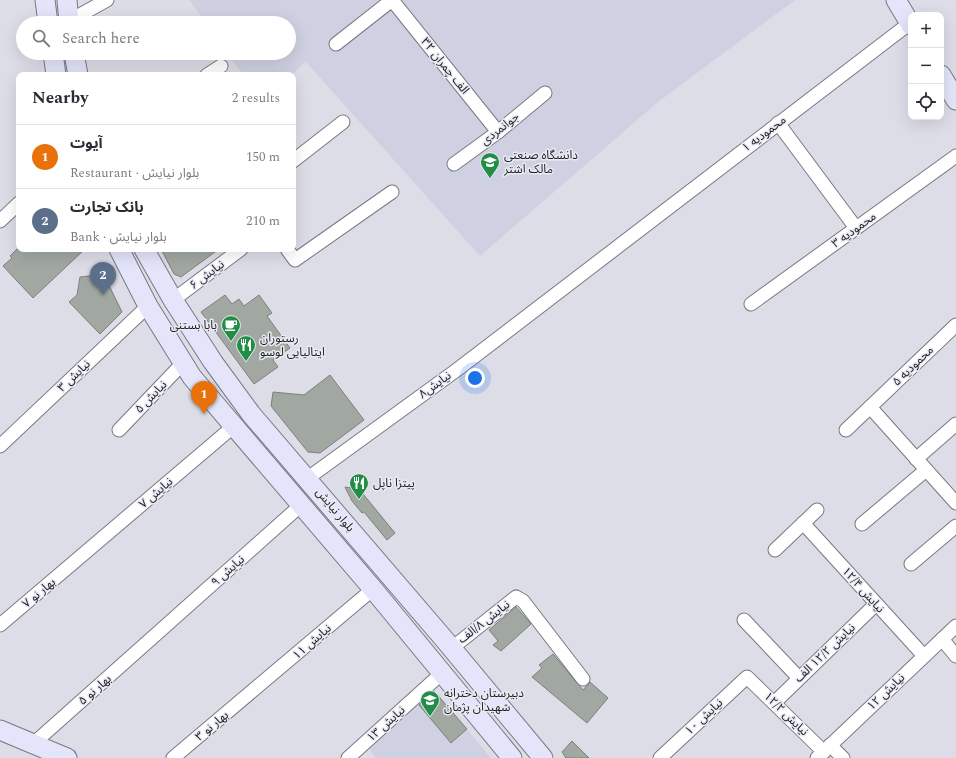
<!DOCTYPE html>
<html lang="en">
<head>
<meta charset="utf-8">
<style>
	:root { --surface:#fff; --page:#f2f2f3; --text:#2b2b33; --muted:#7c7c81; --line:#e1e1e2; --accent:#d93025 }
	body { margin:0; font-family:Spectral,"Noto Sans Arabic",serif; background:var(--page); color:var(--text) }
	.controls { position:absolute; right:12px; top:12px; display:grid; overflow:hidden; border-radius:8px; box-shadow:0 4px 16px #0002 }
	.controls button { width:36px; height:36px; display:grid; place-items:center; padding:0; border:0; border-bottom:1px solid var(--line); background:var(--surface); color:var(--text); font:20px sans-serif }
	.you { position:absolute; left:475px; top:378px; width:14px; height:14px; margin:-10px; border:3px solid #fff; border-radius:50%; background:#1a73e8; box-shadow:0 0 0 6px #1a73e833 }
	.badge { display:grid; place-items:center; width:26px; height:26px; border-radius:50%; background:var(--accent); color:#fff; font-size:13px; font-weight:700 }
	.pin { position:absolute; translate:-50% -33px; filter:drop-shadow(0 1px 2px #0008) }
	.pin::after { content:''; position:absolute; top:21px; width:14px; height:12px; background:inherit; clip-path:polygon(0 0,100% 0,50% 100%) }
	.list { margin:0; padding:0; list-style:none }
	h2 { display:flex; justify-content:space-between; align-items:center; height:52px; margin:0; padding:0 16px; font-size:17px }
	h2 small { font-size:13px; font-weight:400; color:var(--muted) }
	.list li { display:grid; grid-template-columns:26px 1fr auto; gap:12px; align-items:center; box-sizing:border-box; height:64px; padding:0 16px; border-top:1px solid var(--line) }
	.list b { display:block; font-size:15px; white-space:nowrap }
	.list p { margin:0; font-size:13px; white-space:nowrap; color:var(--muted) }
	.list em { font-size:13px; font-style:normal; color:var(--muted) }
	.icon { flex:none; width:22px; height:22px; fill:none; stroke:currentColor; stroke-width:2; stroke-linecap:round; stroke-linejoin:round }
	.map { position:relative; flex:none; width:956px; height:758px; overflow:hidden }
	.search { position:absolute; background:var(--surface); box-shadow:0 4px 16px #0002; left:16px; top:16px; width:280px; height:44px; display:flex; align-items:center; gap:10px; box-sizing:border-box; padding:0 14px; border-radius:22px; color:var(--muted); font-size:15px }
	.panel { position:absolute; background:var(--surface); box-shadow:0 4px 16px #0002; left:16px; top:72px; width:280px; height:180px; border-radius:8px }
	.map>svg:first-child { display:block }
	.built { fill:#cfd1e2 }
	.building { fill:#a0a8a1; stroke:#7b827c }
	.lines { fill:none; stroke-linecap:round; stroke-linejoin:round }
	.street-casing { stroke:#787982; stroke-width:15 }
	.secondary-casing { stroke:#787982; stroke-width:21 }
	.street { stroke:#fff; stroke-width:13 }
	.secondary { stroke:#e4e4fa; stroke-width:19 }
	.labels { text-anchor:middle; dominant-baseline:central; stroke-width:3; stroke-linejoin:round; paint-order:stroke }
	.street-label { font-size:12px; fill:#1e1e22; stroke:#e9eaf4 }
	.poi-label { font-size:12px; fill:#1e1e22; stroke:#e9eaf4; text-anchor:start }
</style>
</head>
<body>
<div class="map">
<svg width="956" height="758" viewBox="0 0 956 758">
	<rect width="100%" height="100%" fill="#dcdde7"/>
	<g class="built">
		<path d="M189,0H795L658,102L480,256L306,62L291,75H243L227,53H289V23H206Z"/>
		<path d="M434,691L491,758H376L369,748Z"/>
	</g>
	<g class="building">
		<path d="M17,249H85L33,298L3,266L12,258L10,256Z"/>
		<path d="M161,249H219L181,277L174,274Z"/>
		<path d="M102,271L122,312L100,334L69,302L77,295L80,277L98,275Z"/>
		<path d="M225,295L232,304L239,299L244,306L259,295L272,313L267,316L290,348L273,360L278,367L254,384L201,312Z"/>
		<path d="M330,375L364,420L320,453L308,452L271,406L273,392L304,395Z"/>
		<path d="M345,487L359,489L395,533L387,540L364,512L362,513L352,501Z"/>
		<path d="M516,607L531,624L501,651L493,645L498,641L489,630Z"/>
		<path d="M553,654L583,690L590,682L608,698L587,723L532,677L542,668L539,665Z"/>
		<path d="M434,691L467,729L451,743L419,705Z"/>
		<path d="M572,741L589,758H566L562,752Z"/>
	</g>
	<g class="lines">
		<defs>
			<g id="street">
				<path d="M392,0L498,132"/>
				<path d="M69,21L107,0"/>
				<path d="M336,44L392,0"/>
				<path d="M207,75L221,66"/>
				<path d="M778,123L856,228"/>
				<path d="M293,161L343,122"/>
				<path d="M454,164L498,132L545,93"/>
				<path d="M0,221L19,203"/>
				<path d="M287,249L295,260L392,192"/>
				<path d="M173,300L241,249"/>
				<path d="M751,304L956,156"/>
				<path d="M870,407L956,503"/>
				<path d="M119,430L183,363"/>
				<path d="M846,430L956,325"/>
				<path d="M0,446L148,306"/>
				<path d="M916,459L956,424"/>
				<path d="M308,478L458,369L910,23"/>
				<path d="M803,523L924,656"/>
				<path d="M862,524L926,470"/>
				<path d="M775,550L817,510"/>
				<path d="M911,564L956,526"/>
				<path d="M744,620L799,678"/>
				<path d="M0,625L234,426"/>
				<path d="M942,639L956,656"/>
				<path d="M452,648L516,597L523,601L583,679"/>
				<path d="M774,703L876,604"/>
				<path d="M33,744L300,506"/>
				<path d="M830,745L843,758"/>
				<path d="M173,758L373,589"/>
				<path d="M348,758L442,673"/>
				<path d="M660,758L747,677L824,752"/>
				<path d="M817,758L956,626"/>
			</g>
			<g id="secondary">
				<path d="M45,0L48,23"/>
				<path d="M67,0L69,23"/>
				<path d="M896,0L911,25"/>
				<path d="M53,53L56,75"/>
				<path d="M74,53L78,75"/>
				<path d="M941,75L956,100"/>
				<path d="M119,249L148,306L192,377L373,589L512,758"/>
				<path d="M144,249L173,300L213,362L251,414L444,639L543,758"/>
				<path d="M0,730L67,758"/>
			</g>
		</defs>
		<use href="#street" class="street-casing"/>
		<use href="#secondary" class="secondary-casing"/>
		<use href="#street" class="street"/>
		<use href="#secondary" class="secondary"/>
	</g>
	<defs>
		<symbol id="university-pin" viewBox="-11 -11 22 30"><path d="M0 17L-7.5 6A9.5 9.5 0 1 1 7.5 6Z" fill="#228e45" stroke="#e9eaf4"/><path d="M0-5L7-2L0 1L-7-2ZM-4 1L0 2.5L4 1V4Q0 6-4 4Z" fill="#fff"/></symbol>
		<symbol id="cafe-pin" viewBox="-11 -11 22 30"><path d="M0 17L-7.5 6A9.5 9.5 0 1 1 7.5 6Z" fill="#228e45" stroke="#e9eaf4"/><path d="M-5.5-4.5H6V0H3Q3 3.5 0 3.5H-2.5Q-5.5 3.5-5.5 0ZM3-3.2v2h1.7v-2ZM-6 4.5H4V6H-6Z" fill="#fff"/></symbol>
		<symbol id="restaurant-pin" viewBox="-11 -11 22 30"><path d="M0 17L-7.5 6A9.5 9.5 0 1 1 7.5 6Z" fill="#228e45" stroke="#e9eaf4"/><path d="M-5-6h1v4h1v-4h1v4h1v-4h1v5L-1.5 .5V6h-2V.5L-5-1ZM5-6V6H3V1.5H1.5Q1.5-4 5-6Z" fill="#fff"/></symbol>
		<symbol id="school-pin" viewBox="-11 -11 22 30"><path d="M0 17L-7.5 6A9.5 9.5 0 1 1 7.5 6Z" fill="#228e45" stroke="#e9eaf4"/><path d="M0-5L7-2L0 1L-7-2ZM-4 1L0 2.5L4 1V4Q0 6-4 4Z" fill="#fff"/></symbol>
	</defs>
	<g fill-rule="evenodd">
		<use href="#university-pin" x="479" y="151" width="22" height="30"/>
		<use href="#cafe-pin" x="220" y="314" width="22" height="30"/>
		<use href="#restaurant-pin" x="235" y="334" width="22" height="30"/>
		<use href="#restaurant-pin" x="348" y="472" width="22" height="30"/>
		<use href="#school-pin" x="419" y="689" width="22" height="30"/>
	</g>
	<g class="labels">
		<g class="street-label">
			<text transform="translate(445 66) rotate(51)">۳۲ الف چمران</text>
			<text transform="translate(500 129) rotate(-38)">جوانمردی</text>
			<text transform="translate(764 134) rotate(-37)">۱ محمودیه</text>
			<text transform="translate(854 230) rotate(-36)">۳ محمودیه</text>
			<text transform="translate(207 275) rotate(-37)">نیایش ۶</text>
			<text transform="translate(913 366) rotate(-44)">۵ محمودیه</text>
			<text transform="translate(74 376) rotate(-44)">نیایش ۳</text>
			<text transform="translate(435 385) rotate(-36)">نیایش۸</text>
			<text transform="translate(151 397) rotate(-46)">نیایش ۵</text>
			<text transform="translate(156 493) rotate(-41)">نیایش ۷</text>
			<text transform="translate(335 510) rotate(50)">بلوار نیایش</text>
			<text transform="translate(228 571) rotate(-42)">نیایش ۹</text>
			<text transform="translate(863 590) rotate(48)">۱۲/۴ نیایش</text>
			<text transform="translate(39 593) rotate(-40)">۷ بهار نو</text>
			<text transform="translate(484 622) rotate(-38)">نیایش ۸/الف</text>
			<text transform="translate(312 642) rotate(-41)">نیایش ۱۱</text>
			<text transform="translate(825 653) rotate(-44)">نیایش ۱۲/۲ الف</text>
			<text transform="translate(95 690) rotate(-41)">۵ بهار نو</text>
			<text transform="translate(886 692) rotate(-44)">نیایش ۱۲</text>
			<text transform="translate(786 714) rotate(44)">۱۲/۲ نیایش</text>
			<text transform="translate(704 717) rotate(-43)">نیایش ۱۰</text>
			<text transform="translate(386 724) rotate(-42)">نیایش ۱۳</text>
			<text transform="translate(212 726) rotate(-40)">۳ بهار نو</text>
		</g>
		<g class="poi-label">
			<text x="504" y="155">دانشگاه صنعتی<tspan x="504" dy="14">مالک اشتر</tspan></text>
			<text x="217" y="325" text-anchor="end">بابا بستنی</text>
			<text x="260" y="338">رستوران<tspan x="260" dy="14">ایتالیایی لوسو</tspan></text>
			<text x="373" y="483">پیتزا ناپل</text>
			<text x="444" y="693">دبیرستان دخترانه<tspan x="444" dy="14">شهیدان پژمان</tspan></text>
		</g>
	</g>
</svg>
<div class="controls">
<button>+</button>
<button>−</button>
<button><svg class="icon" aria-label="locate" viewBox="0 0 24 24"><circle cx="12" cy="12" r="6"/><path d="M12 2v4M12 18v4M2 12h4M18 12h4"/></svg></button>
</div>
<div class="you"></div>
<div class="pin badge" style="left:204px;top:414px;background:#e8710a">1</div>
<div class="pin badge" style="left:103px;top:295px;background:#5c6f8a">2</div>
<div class="search"><svg class="icon" aria-label="search" viewBox="0 0 24 24"><circle cx="10" cy="10" r="6"/><path d="M15 15l6 6"/></svg>Search here</div>
<section class="panel">
<h2>Nearby<small>2 results</small></h2>
<ul class="list">
<li><span class="badge" style="background:#e8710a">1</span><div><b>آیوت</b><p>Restaurant · بلوار نیایش</p></div><em>150 m</em></li>
<li><span class="badge" style="background:#5c6f8a">2</span><div><b>بانک تجارت</b><p>Bank · بلوار نیایش</p></div><em>210 m</em></li>
</ul>
</section>
</div>
</body>
</html>
